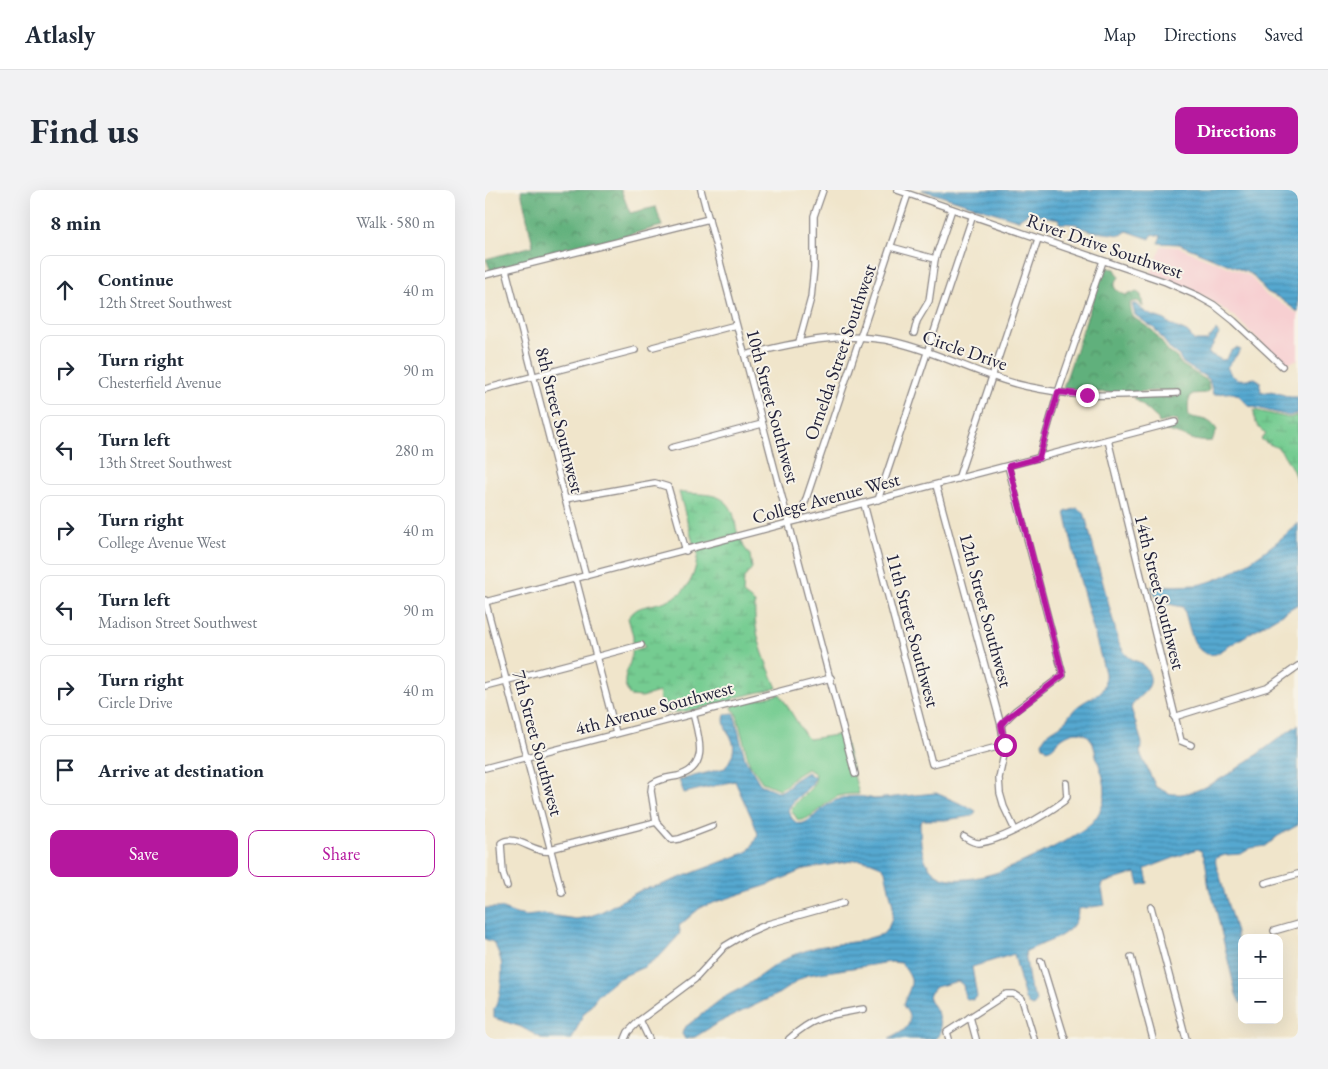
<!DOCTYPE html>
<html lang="en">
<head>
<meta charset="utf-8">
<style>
	:root { --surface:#fff; --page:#f2f2f3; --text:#1f2937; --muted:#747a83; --line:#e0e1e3; --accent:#b5179e }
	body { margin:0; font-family:"EB Garamond",serif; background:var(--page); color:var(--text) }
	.controls { position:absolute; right:15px; bottom:15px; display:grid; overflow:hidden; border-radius:10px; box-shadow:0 5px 20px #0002 }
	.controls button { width:45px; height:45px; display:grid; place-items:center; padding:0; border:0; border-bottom:1px solid var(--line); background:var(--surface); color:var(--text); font:25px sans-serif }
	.stop { position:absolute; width:15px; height:15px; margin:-11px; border:4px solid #b5179e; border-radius:50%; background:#fff }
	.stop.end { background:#b5179e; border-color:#fff; box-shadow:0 1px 5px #0008 }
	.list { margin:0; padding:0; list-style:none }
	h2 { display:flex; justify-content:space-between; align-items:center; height:65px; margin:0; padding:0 20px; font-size:21px }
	h2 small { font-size:16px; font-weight:400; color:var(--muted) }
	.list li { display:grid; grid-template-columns:32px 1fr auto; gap:15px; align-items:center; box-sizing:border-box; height:70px; margin:0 10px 10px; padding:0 10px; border:1px solid var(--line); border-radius:10px }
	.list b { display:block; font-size:19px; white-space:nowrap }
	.list p { margin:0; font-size:16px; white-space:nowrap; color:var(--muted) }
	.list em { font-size:16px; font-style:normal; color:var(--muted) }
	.actions { display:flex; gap:10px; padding:15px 20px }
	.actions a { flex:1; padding:11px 0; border:1px solid var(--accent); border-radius:10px; text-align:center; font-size:18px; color:var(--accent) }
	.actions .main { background:var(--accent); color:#fff }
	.icon { flex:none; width:28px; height:28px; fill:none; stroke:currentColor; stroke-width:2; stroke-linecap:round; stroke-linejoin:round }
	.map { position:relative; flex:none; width:813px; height:849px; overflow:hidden; border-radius:10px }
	header { display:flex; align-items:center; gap:30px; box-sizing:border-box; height:70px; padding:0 25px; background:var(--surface); border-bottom:1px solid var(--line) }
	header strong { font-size:24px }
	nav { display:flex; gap:28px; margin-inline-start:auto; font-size:18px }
	.intro { display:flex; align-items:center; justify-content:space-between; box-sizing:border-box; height:120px; padding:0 30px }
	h1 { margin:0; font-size:35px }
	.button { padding:12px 22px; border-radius:10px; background:var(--accent); color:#fff; font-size:18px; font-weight:700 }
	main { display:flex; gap:30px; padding:0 30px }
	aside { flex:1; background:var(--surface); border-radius:10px; box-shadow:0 5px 20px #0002 }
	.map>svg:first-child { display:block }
	.built { fill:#f7cfd1 }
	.green { fill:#75cc91; stroke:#4c7766 }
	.forest { fill:url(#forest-crowns); stroke:#41695b }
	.wetland { fill:url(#wetland-marsh); stroke:#4c7766 }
	.water { fill:url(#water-rules); stroke:#3c6586 }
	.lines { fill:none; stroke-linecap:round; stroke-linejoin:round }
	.minor-casing { stroke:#898483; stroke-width:8 }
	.minor { stroke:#fff; stroke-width:5.5 }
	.route { stroke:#b5179e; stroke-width:6 }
	.labels { text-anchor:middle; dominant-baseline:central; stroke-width:4; stroke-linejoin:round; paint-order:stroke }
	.street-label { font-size:19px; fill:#22223b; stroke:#f7f3e8 }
</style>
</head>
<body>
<header>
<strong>Atlasly</strong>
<nav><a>Map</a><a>Directions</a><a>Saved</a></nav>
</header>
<div class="intro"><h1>Find us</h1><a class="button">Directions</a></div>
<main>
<aside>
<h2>8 min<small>Walk · 580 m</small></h2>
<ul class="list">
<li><svg class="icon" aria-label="ahead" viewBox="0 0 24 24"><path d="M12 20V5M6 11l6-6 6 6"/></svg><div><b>Continue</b><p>12th Street Southwest</p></div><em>40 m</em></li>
<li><svg class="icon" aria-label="right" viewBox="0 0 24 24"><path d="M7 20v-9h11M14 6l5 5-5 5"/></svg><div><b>Turn right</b><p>Chesterfield Avenue</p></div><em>90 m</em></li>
<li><svg class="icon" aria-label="left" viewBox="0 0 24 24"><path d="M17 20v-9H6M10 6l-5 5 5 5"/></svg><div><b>Turn left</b><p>13th Street Southwest</p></div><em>280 m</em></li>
<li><svg class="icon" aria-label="right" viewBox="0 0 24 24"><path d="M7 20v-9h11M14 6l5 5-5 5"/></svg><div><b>Turn right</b><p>College Avenue West</p></div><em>40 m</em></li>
<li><svg class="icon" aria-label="left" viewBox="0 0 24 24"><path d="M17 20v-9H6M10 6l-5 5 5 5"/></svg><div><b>Turn left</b><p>Madison Street Southwest</p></div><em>90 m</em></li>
<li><svg class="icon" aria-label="right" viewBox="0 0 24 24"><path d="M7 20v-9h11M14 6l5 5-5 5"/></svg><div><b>Turn right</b><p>Circle Drive</p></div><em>40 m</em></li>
<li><svg class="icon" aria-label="arrive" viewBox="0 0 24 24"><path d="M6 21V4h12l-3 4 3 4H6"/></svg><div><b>Arrive at destination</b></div></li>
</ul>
<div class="actions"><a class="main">Save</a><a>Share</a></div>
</aside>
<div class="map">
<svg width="813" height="849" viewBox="0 0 813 849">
	<defs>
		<pattern id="forest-crowns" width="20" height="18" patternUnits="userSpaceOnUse" patternTransform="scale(1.25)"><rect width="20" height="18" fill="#60b07b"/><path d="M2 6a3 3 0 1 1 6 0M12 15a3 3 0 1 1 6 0" fill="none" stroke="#4f8f66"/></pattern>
		<pattern id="wetland-marsh" width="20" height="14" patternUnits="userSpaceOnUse" patternTransform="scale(1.25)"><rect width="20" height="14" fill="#75cc91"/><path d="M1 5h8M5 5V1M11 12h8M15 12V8" fill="none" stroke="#65af7e"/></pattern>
		<pattern id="water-rules" width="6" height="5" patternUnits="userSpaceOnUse" patternTransform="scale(1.25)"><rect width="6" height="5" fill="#55a8d0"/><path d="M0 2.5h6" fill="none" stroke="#4688aa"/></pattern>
	</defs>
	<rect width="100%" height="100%" fill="#f7f3e8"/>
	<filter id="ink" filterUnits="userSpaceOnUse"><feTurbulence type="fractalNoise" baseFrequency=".02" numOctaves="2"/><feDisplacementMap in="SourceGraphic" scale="10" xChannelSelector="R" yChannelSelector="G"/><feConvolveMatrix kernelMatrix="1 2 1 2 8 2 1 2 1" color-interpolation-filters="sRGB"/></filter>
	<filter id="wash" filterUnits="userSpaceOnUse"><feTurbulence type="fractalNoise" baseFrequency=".0096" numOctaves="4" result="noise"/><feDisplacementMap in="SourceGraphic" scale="20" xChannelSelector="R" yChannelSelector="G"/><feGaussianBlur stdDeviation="1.12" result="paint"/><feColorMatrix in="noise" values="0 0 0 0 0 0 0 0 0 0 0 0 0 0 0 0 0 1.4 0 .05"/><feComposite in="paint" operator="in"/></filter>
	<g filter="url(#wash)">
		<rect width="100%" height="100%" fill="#f0e5cb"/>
		<path class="built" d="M676,56L693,57L765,86L781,105L793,111L813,124V169L800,175L751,128L730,113L714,103L666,84Z"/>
		<path class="green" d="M295,504L320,545L324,549L358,544L374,604C368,604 360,604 354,606C340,611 325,632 313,630L306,620C312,606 330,602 331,586L328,582L322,579L306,589L302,595L294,599L277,592L265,574L263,569L251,522L248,520L247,516Z"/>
		<g class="forest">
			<path d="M36,0H136L145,23L171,17L177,36L6,81L1,69L48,56Z"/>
			<path d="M619,77L630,79L634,87L630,93V99L640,105L652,102L656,105L658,117L653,111L646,112L645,114L646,121L648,127L668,141L684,162L692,168L697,175L723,191L724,200L720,203L707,204C702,212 703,218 704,226C717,230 725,228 732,240L727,251C708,254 695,242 677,240L693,235L692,229L674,233L673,229L648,207L694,206V200C656,201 615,206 578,198Z"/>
		</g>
		<g class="wetland">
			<path d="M769,220L804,228L813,225V295C810,283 802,268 794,259C789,255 781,254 776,249L781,243C771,238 769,230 769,220Z"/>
			<path d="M194,302C212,306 234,300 245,317C250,324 250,336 253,344L209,356Z"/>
			<path d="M256,349L259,357L265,365L267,378L259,388L258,404L270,413C268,444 280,470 292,498L249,508V510C224,516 200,524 174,523L176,514L174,502L157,507L145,506C133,487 146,480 147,461L160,457L158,452L148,455V446L143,428C153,416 155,418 170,414C201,407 210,391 213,361Z"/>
		</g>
		<g class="water">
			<path d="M437,0H813V122L794,108L782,102L766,84L694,54L673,53L676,46L667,44L665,49L642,41L636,45L611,42L593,37L592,34L574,33V29L543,23L533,30Z"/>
			<path d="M647,114H652C659,124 669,126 680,130C683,132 686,135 690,137C699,141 704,141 709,151H722L731,140L734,144L723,163L737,170L742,169L745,162L751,158L756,160L742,177C749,192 756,190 770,188L775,191L776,203L787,201L805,207H813V223L804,226L764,216C756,209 754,201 740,203C735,203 733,205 728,204L724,189L698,173L694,166L686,160L670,139L650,125Z"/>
			<path d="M592,318L599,322L634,453C637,459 641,466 647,469C649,471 652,471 654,472C662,476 668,488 664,496C659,505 649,509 646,518L657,553L655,563L671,597C676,599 683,604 689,604C723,608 783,554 813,535V635L793,646L781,656L766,658L756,664L740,665L731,668C729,675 735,683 736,690C740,708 747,725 751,743C757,766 757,789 757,813H755L751,804L729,711C719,694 725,675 716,661L712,659L660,679L663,693L654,695L651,683L616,694L620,715L593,719C593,747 559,751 540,762L545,797L552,811L548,816L543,814L540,809L529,764L487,777L492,807L487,810L480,808L478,795L473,791L451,797L443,806L446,813L452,821L455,834L456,841L451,849H404C412,844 427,839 424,826C423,822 420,819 418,815C425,795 433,792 416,773L406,772L322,785L293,804L231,834L210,847L200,849L197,844L199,838L239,807L262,795L287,777L308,765L332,757L374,751L398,744L403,738L407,729L408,716L400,681L394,675L384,671L372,670L320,679L283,695L216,717L194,736L195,741L194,745L176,765L159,777L132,789L114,804L98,825L87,849H58L36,837L9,828V818C16,811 18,781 16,771C14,764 12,758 8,752L0,749V718H15L31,724L41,726L58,724L91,729L102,727L114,723L156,700L176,695L262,662L267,656L273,644C267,625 257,609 250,591L199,603L194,590L240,578C262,547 234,546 240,524L249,523L260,569L264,575L275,594L294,602L304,597L308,591L322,582L330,588C324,602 310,605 303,620C313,648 328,625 341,616C345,613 350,610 355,609C365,605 379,606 389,609L451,603L486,618L491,621L488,626L460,630H438L435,633C435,651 436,675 453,685C467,694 498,687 513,682C534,675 596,646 609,630C613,625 617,618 618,613C623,597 617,584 612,569C610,563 609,552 604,547C596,539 585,542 577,548C571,553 569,558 562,560L558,556L557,552C563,539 572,540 580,531C585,525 589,518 596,514C612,503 621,506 620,483L595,390L580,322Z"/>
			<path d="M813,333V414L731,464C706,469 705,433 698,417L674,412L666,397L668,396C682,395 697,396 711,395C743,391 791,355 813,333Z"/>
		</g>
	</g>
	<g filter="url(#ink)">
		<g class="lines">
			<defs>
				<g id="minor">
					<path d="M216,0L370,584"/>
					<path d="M412,0L681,92L713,106L729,115L749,131L797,176"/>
					<path d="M406,57L450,69"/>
					<path d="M21,80L80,309L101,386"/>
					<path d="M0,85L224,29"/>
					<path d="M429,143L432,131L444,111L450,69L467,19"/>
					<path d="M314,152L326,108L329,78V26L338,0"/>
					<path d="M168,157L251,135"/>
					<path d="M260,165C309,153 359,140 410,152C454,162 495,186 540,196C560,200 583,205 604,205C633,206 663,204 692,203"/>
					<path d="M0,199L150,160"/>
					<path d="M623,250L696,551L706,555"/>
					<path d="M186,258L277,234"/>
					<path d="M554,268L573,202L618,71"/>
					<path d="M473,289L553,49"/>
					<path d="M451,295L516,535L520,560L514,588L515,603L519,617L530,640"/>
					<path d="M80,309L170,293L183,297L201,361"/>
					<path d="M393,310L488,25"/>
					<path d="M379,314L447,574L520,555"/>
					<path d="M314,330L423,4"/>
					<path d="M91,389L131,543"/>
					<path d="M0,410L77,703"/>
					<path d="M0,412L690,232"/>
					<path d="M0,496L156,455"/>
					<path d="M689,527L782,498L813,476"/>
					<path d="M516,535L530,521L578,485L523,276"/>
					<path d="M0,578L346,488"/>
					<path d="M171,632L166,601L167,594C176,588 183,588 193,586C225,577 214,548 208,523"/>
					<path d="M171,632L187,650L194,649L228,636"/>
					<path d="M479,647C484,650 488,653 494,653C517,651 560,625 579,611L582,607L581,593"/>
					<path d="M65,659L171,632"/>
					<path d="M780,693L813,684"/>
					<path d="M22,696L18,683L16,653C31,643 49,664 65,661"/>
					<path d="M666,717L701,849"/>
					<path d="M789,741L813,734"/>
					<path d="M646,767L668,849"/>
					<path d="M556,771L580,849"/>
					<path d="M485,827L491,849"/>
					<path d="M155,830L164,849"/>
					<path d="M140,849L143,842L155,830L210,789L240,756L260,744L283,734L358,713"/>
					<path d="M304,849C330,825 346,825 379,819"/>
					<path d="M464,849L462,842L521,804H529L537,809L549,849"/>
				</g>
			</defs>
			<use href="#minor" class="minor-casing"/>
			<use href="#minor" class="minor"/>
		</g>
	</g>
	<g class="lines" filter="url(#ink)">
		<path class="route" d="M520,555L516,535L521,529L578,485L524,276L554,268L573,202L602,205"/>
	</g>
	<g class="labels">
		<g class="street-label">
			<text transform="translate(620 56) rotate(19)">River Drive Southwest</text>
			<text transform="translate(480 160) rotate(19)">Circle Drive</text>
			<text transform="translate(355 162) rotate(-71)">Ornelda Street Southwest</text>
			<text transform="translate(288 216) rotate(75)">10th Street Southwest</text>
			<text transform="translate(75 230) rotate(76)">8th Street Southwest</text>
			<text transform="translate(341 308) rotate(-15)">College Avenue West</text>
			<text transform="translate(675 402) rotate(76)">14th Street Southwest</text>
			<text transform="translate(501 420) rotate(75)">12th Street Southwest</text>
			<text transform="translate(428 440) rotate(75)">11th Street Southwest</text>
			<text transform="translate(169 518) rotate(-15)">4th Avenue Southwest</text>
			<text transform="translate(53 553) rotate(75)">7th Street Southwest</text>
		</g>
	</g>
</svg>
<div class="controls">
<button>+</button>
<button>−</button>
</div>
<div class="stop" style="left:520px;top:555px"></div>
<div class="stop end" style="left:602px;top:205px"></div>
</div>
</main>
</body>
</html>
